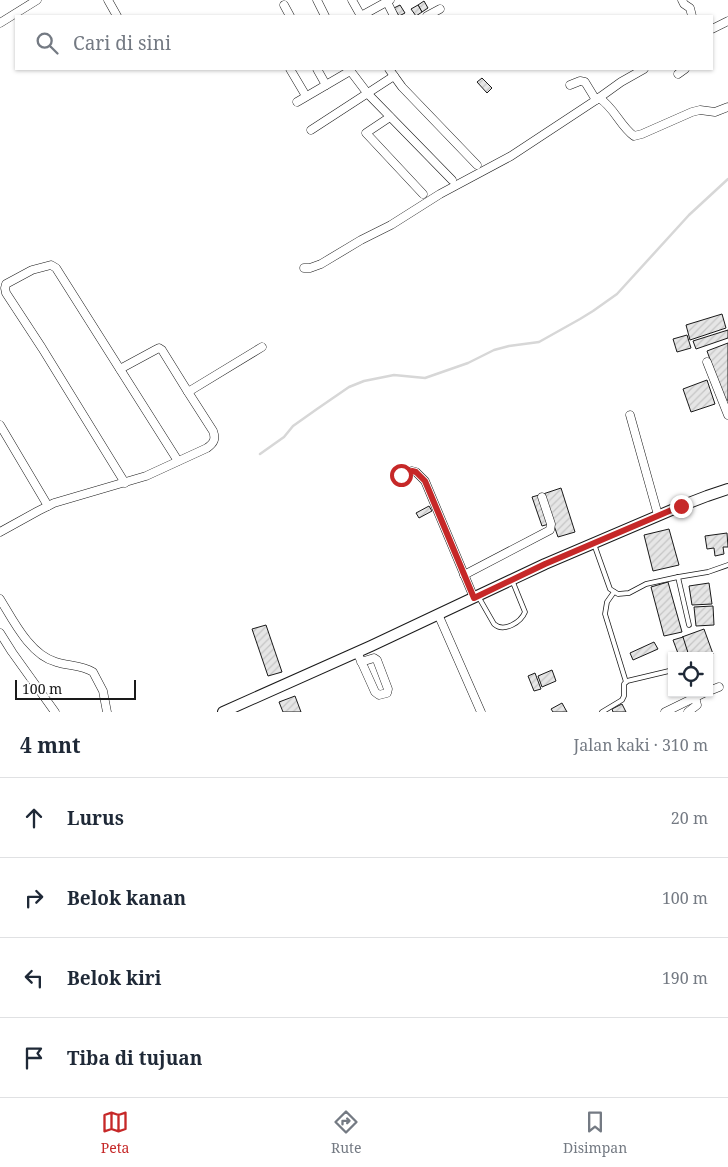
<!DOCTYPE html>
<html lang="id">
<head>
<meta charset="utf-8">
<style>
	:root { --surface:#fff; --page:#f2f2f3; --text:#1f2937; --muted:#747a83; --line:#e0e1e3; --accent:#c62828 }
	body { margin:0; font-family:"Noto Serif",serif; background:var(--page); color:var(--text) }
	.controls { position:absolute; right:15px; bottom:15px; display:grid; overflow:hidden; border-radius:0px; box-shadow:0 1px 4px #0004 }
	.controls button { width:45px; height:45px; display:grid; place-items:center; padding:0; border:0; border-bottom:1px solid var(--line); background:var(--surface); color:var(--text); font:25px sans-serif }
	.scale { position:absolute; left:15px; bottom:12px; width:121px; box-sizing:border-box; padding-left:5px; border:2px solid #1a1a1a; border-top:0; font-size:14px; line-height:18px; white-space:nowrap; color:#1a1a1a; -webkit-text-stroke:4px #fff; paint-order:stroke }
	.stop { position:absolute; width:15px; height:15px; margin:-11px; border:4px solid #c62828; border-radius:50%; background:#fff }
	.stop.end { background:#c62828; border-color:#fff; box-shadow:0 1px 5px #0008 }
	.list { margin:0; padding:0; list-style:none }
	h2 { display:flex; justify-content:space-between; align-items:center; height:65px; margin:0; padding:0 20px; font-size:21px }
	h2 small { font-size:16px; font-weight:400; color:var(--muted) }
	.list li { display:grid; grid-template-columns:32px 1fr auto; gap:15px; align-items:center; box-sizing:border-box; height:80px; padding:0 20px; border-top:1px solid var(--line) }
	.list b { display:block; font-size:19px; white-space:nowrap }
	.list em { font-size:16px; font-style:normal; color:var(--muted) }
	.icon { flex:none; width:28px; height:28px; fill:none; stroke:currentColor; stroke-width:2; stroke-linecap:round; stroke-linejoin:round }
	.map { position:relative; flex:none; width:728px; height:712px; overflow:hidden }
	.search { position:absolute; background:var(--surface); box-shadow:0 1px 4px #0004; left:15px; right:15px; top:15px; height:55px; display:flex; align-items:center; gap:12px; box-sizing:border-box; padding:0 18px; border-radius:0px; color:var(--muted); font-size:19px }
	.sheet { height:385px; background:var(--surface) }
	nav { display:flex; justify-content:space-around; align-items:center; box-sizing:border-box; height:70px; border-top:1px solid var(--line); background:var(--surface); font-size:14px; color:var(--muted) }
	nav a { display:grid; justify-items:center; gap:2px }
	nav .on { color:var(--accent) }
	.map>svg:first-child { display:block }
	.lines { fill:none; stroke-linecap:round; stroke-linejoin:round }
	.stream { stroke:#d7d7d7; stroke-width:2.5 }
	.building { fill:url(#building-hatch); stroke:#1a1a1a }
	.lane-casing { stroke:#1a1a1a; stroke-width:5.5 }
	.street-casing { stroke:#1a1a1a; stroke-width:9 }
	.secondary-casing { stroke:#1a1a1a; stroke-width:12 }
	.lane { stroke:#fff; stroke-width:4 }
	.street { stroke:#fff; stroke-width:8 }
	.secondary { stroke:#fff; stroke-width:10 }
	.route { stroke:#c62828; stroke-width:6 }
</style>
</head>
<body>
<div class="map">
<svg width="728" height="712" viewBox="0 0 728 712">
	<defs>
		<pattern id="building-hatch" width="6" height="6" patternUnits="userSpaceOnUse" patternTransform="scale(1.25)"><rect width="6" height="6" fill="#e6e6e6"/><path d="M-1 1l2-2M0 6l6-6M5 7l2-2" fill="none" stroke="#c5c5c5"/></pattern>
	</defs>
	<rect width="100%" height="100%" fill="#fff"/>
	<g class="lines">
		<path class="stream" d="M260,454L284,437L293,426L317,409L349,387L364,381L394,375L425,378L468,363L494,350L509,346L539,342L580,319L593,311L617,294L689,215L728,179"/>
	</g>
	<g class="building">
		<path d="M424,1L428,8L422,12L418,5Z"/>
		<path d="M400,5L405,13L399,16L394,8Z"/>
		<path d="M418,5L422,12L416,16L411,9Z"/>
		<path d="M482,78L492,88L487,93L477,82Z"/>
		<path d="M722,314L726,328L690,340L686,325Z"/>
		<path d="M728,330V338L696,349L693,341Z"/>
		<path d="M687,335L691,348L677,352L673,339Z"/>
		<path d="M728,343V400L725,401L707,351Z"/>
		<path d="M707,380L715,404L691,412L683,389Z"/>
		<path d="M561,488L575,532L558,537L543,494Z"/>
		<path d="M539,495L549,524L542,526L532,497Z"/>
		<path d="M429,506L432,511L419,518L416,513Z"/>
		<path d="M669,529L679,565L653,571L644,535Z"/>
		<path d="M727,533L728,547H723L724,554L715,556L714,548L707,549L705,536Z"/>
		<path d="M668,582L682,632L664,636L651,587Z"/>
		<path d="M709,583L712,604L692,605L689,586Z"/>
		<path d="M713,606L714,625L696,626L694,607Z"/>
		<path d="M266,625L282,672L268,676L252,629Z"/>
		<path d="M704,629L713,654L708,656H689L682,637Z"/>
		<path d="M683,637L689,656H679L673,640Z"/>
		<path d="M654,642L658,649L633,660L630,653Z"/>
		<path d="M552,670L556,681L542,687L538,676Z"/>
		<path d="M535,673L541,689L534,691L528,676Z"/>
		<path d="M295,696L301,712H283L279,702Z"/>
		<path d="M562,703L567,712H553L551,709Z"/>
		<path d="M622,704L626,712H613L612,709Z"/>
	</g>
	<g class="lines">
		<defs>
			<g id="lane">
				<path d="M594,544L610,589L618,594L629,593L646,584L678,577L708,572L728,565"/>
				<path d="M678,577L689,625"/>
				<path d="M614,592L607,602L605,614L626,682"/>
				<path d="M478,596L494,624C504,633 521,622 525,612L512,580"/>
				<path d="M602,712L622,700L624,696V684L627,681L669,671"/>
			</g>
			<g id="street">
				<path d="M108,0L117,16"/>
				<path d="M317,0L325,16"/>
				<path d="M352,0L361,16"/>
				<path d="M386,0L394,16"/>
				<path d="M682,0L684,4L690,8L692,16"/>
				<path d="M284,5L290,16"/>
				<path d="M361,16L390,0"/>
				<path d="M427,16L440,9"/>
				<path d="M0,23L37,0"/>
				<path d="M712,29L728,21"/>
				<path d="M290,69L306,96"/>
				<path d="M317,69L326,85"/>
				<path d="M349,69L368,94L452,180"/>
				<path d="M389,69L402,87L477,165"/>
				<path d="M678,74L685,69"/>
				<path d="M570,85L580,81L585,82L596,100"/>
				<path d="M599,98C614,107 620,126 634,136L642,134L692,112L700,110L715,112L728,107"/>
				<path d="M297,102L350,71"/>
				<path d="M390,117L366,133L423,194"/>
				<path d="M311,130L394,76"/>
				<path d="M304,268H310L321,264L361,240L391,225L440,194L511,156L596,100L621,82L644,69"/>
				<path d="M707,362L728,415"/>
				<path d="M188,392L262,347"/>
				<path d="M630,415L658,515"/>
				<path d="M0,425L48,506"/>
				<path d="M401,475L412,471L416,472L425,481L474,598"/>
				<path d="M125,483L42,348L6,293L5,288L6,284L32,270L51,265L56,268L178,461"/>
				<path d="M0,532L38,511L54,503L146,476L207,448C214,443 216,439 213,431L188,392L162,350L159,348L157,349L120,369"/>
				<path d="M464,575L550,530L551,524L542,497"/>
				<path d="M0,599C13,620 30,655 56,662C68,666 82,665 93,672L103,691L107,712"/>
				<path d="M438,614L481,712"/>
				<path d="M0,633L12,652L55,712"/>
				<path d="M357,652L375,692L379,695L387,693L388,689L377,660L374,658L361,662"/>
				<path d="M709,691L719,687"/>
				<path d="M665,712L704,693"/>
				<path d="M688,712L697,705L695,697"/>
			</g>
			<path id="secondary" d="M223,712L371,646L545,564L681,506L707,496L728,489"/>
		</defs>
		<use href="#lane" class="lane-casing"/>
		<use href="#street" class="street-casing"/>
		<use href="#secondary" class="secondary-casing"/>
		<use href="#lane" class="lane"/>
		<use href="#street" class="street"/>
		<use href="#secondary" class="secondary"/>
	</g>
	<g class="lines">
		<path class="route" d="M401,475L412,471L416,472L425,481L474,598L545,564L681,506"/>
	</g>
</svg>
<div class="controls">
<button><svg class="icon" aria-label="locate" viewBox="0 0 24 24"><circle cx="12" cy="12" r="6"/><path d="M12 2v4M12 18v4M2 12h4M18 12h4"/></svg></button>
</div>
<div class="scale">100 m</div>
<div class="stop" style="left:401px;top:475px"></div>
<div class="stop end" style="left:681px;top:506px"></div>
<div class="search"><svg class="icon" aria-label="search" viewBox="0 0 24 24"><circle cx="10" cy="10" r="6"/><path d="M15 15l6 6"/></svg>Cari di sini</div>
</div>
<section class="sheet">
<h2>4 mnt<small>Jalan kaki · 310 m</small></h2>
<ul class="list">
<li><svg class="icon" aria-label="ahead" viewBox="0 0 24 24"><path d="M12 20V5M6 11l6-6 6 6"/></svg><div><b>Lurus</b></div><em>20 m</em></li>
<li><svg class="icon" aria-label="right" viewBox="0 0 24 24"><path d="M7 20v-9h11M14 6l5 5-5 5"/></svg><div><b>Belok kanan</b></div><em>100 m</em></li>
<li><svg class="icon" aria-label="left" viewBox="0 0 24 24"><path d="M17 20v-9H6M10 6l-5 5 5 5"/></svg><div><b>Belok kiri</b></div><em>190 m</em></li>
<li><svg class="icon" aria-label="arrive" viewBox="0 0 24 24"><path d="M6 21V4h12l-3 4 3 4H6"/></svg><div><b>Tiba di tujuan</b></div></li>
</ul>
</section>
<nav>
<a class="on"><svg class="icon" aria-label="map" viewBox="0 0 24 24"><path d="M3 6l6-2 6 2 6-2v14l-6 2-6-2-6 2zM9 4v14M15 6v14"/></svg>Peta</a>
<a><svg class="icon" aria-label="directions" viewBox="0 0 24 24"><path d="M12 3l9 9-9 9-9-9zM9 14v-3h6M13 9l2 2-2 2"/></svg>Rute</a>
<a><svg class="icon" aria-label="saved" viewBox="0 0 24 24"><path d="M7 4h10v16l-5-4-5 4z"/></svg>Disimpan</a>
</nav>
</body>
</html>
